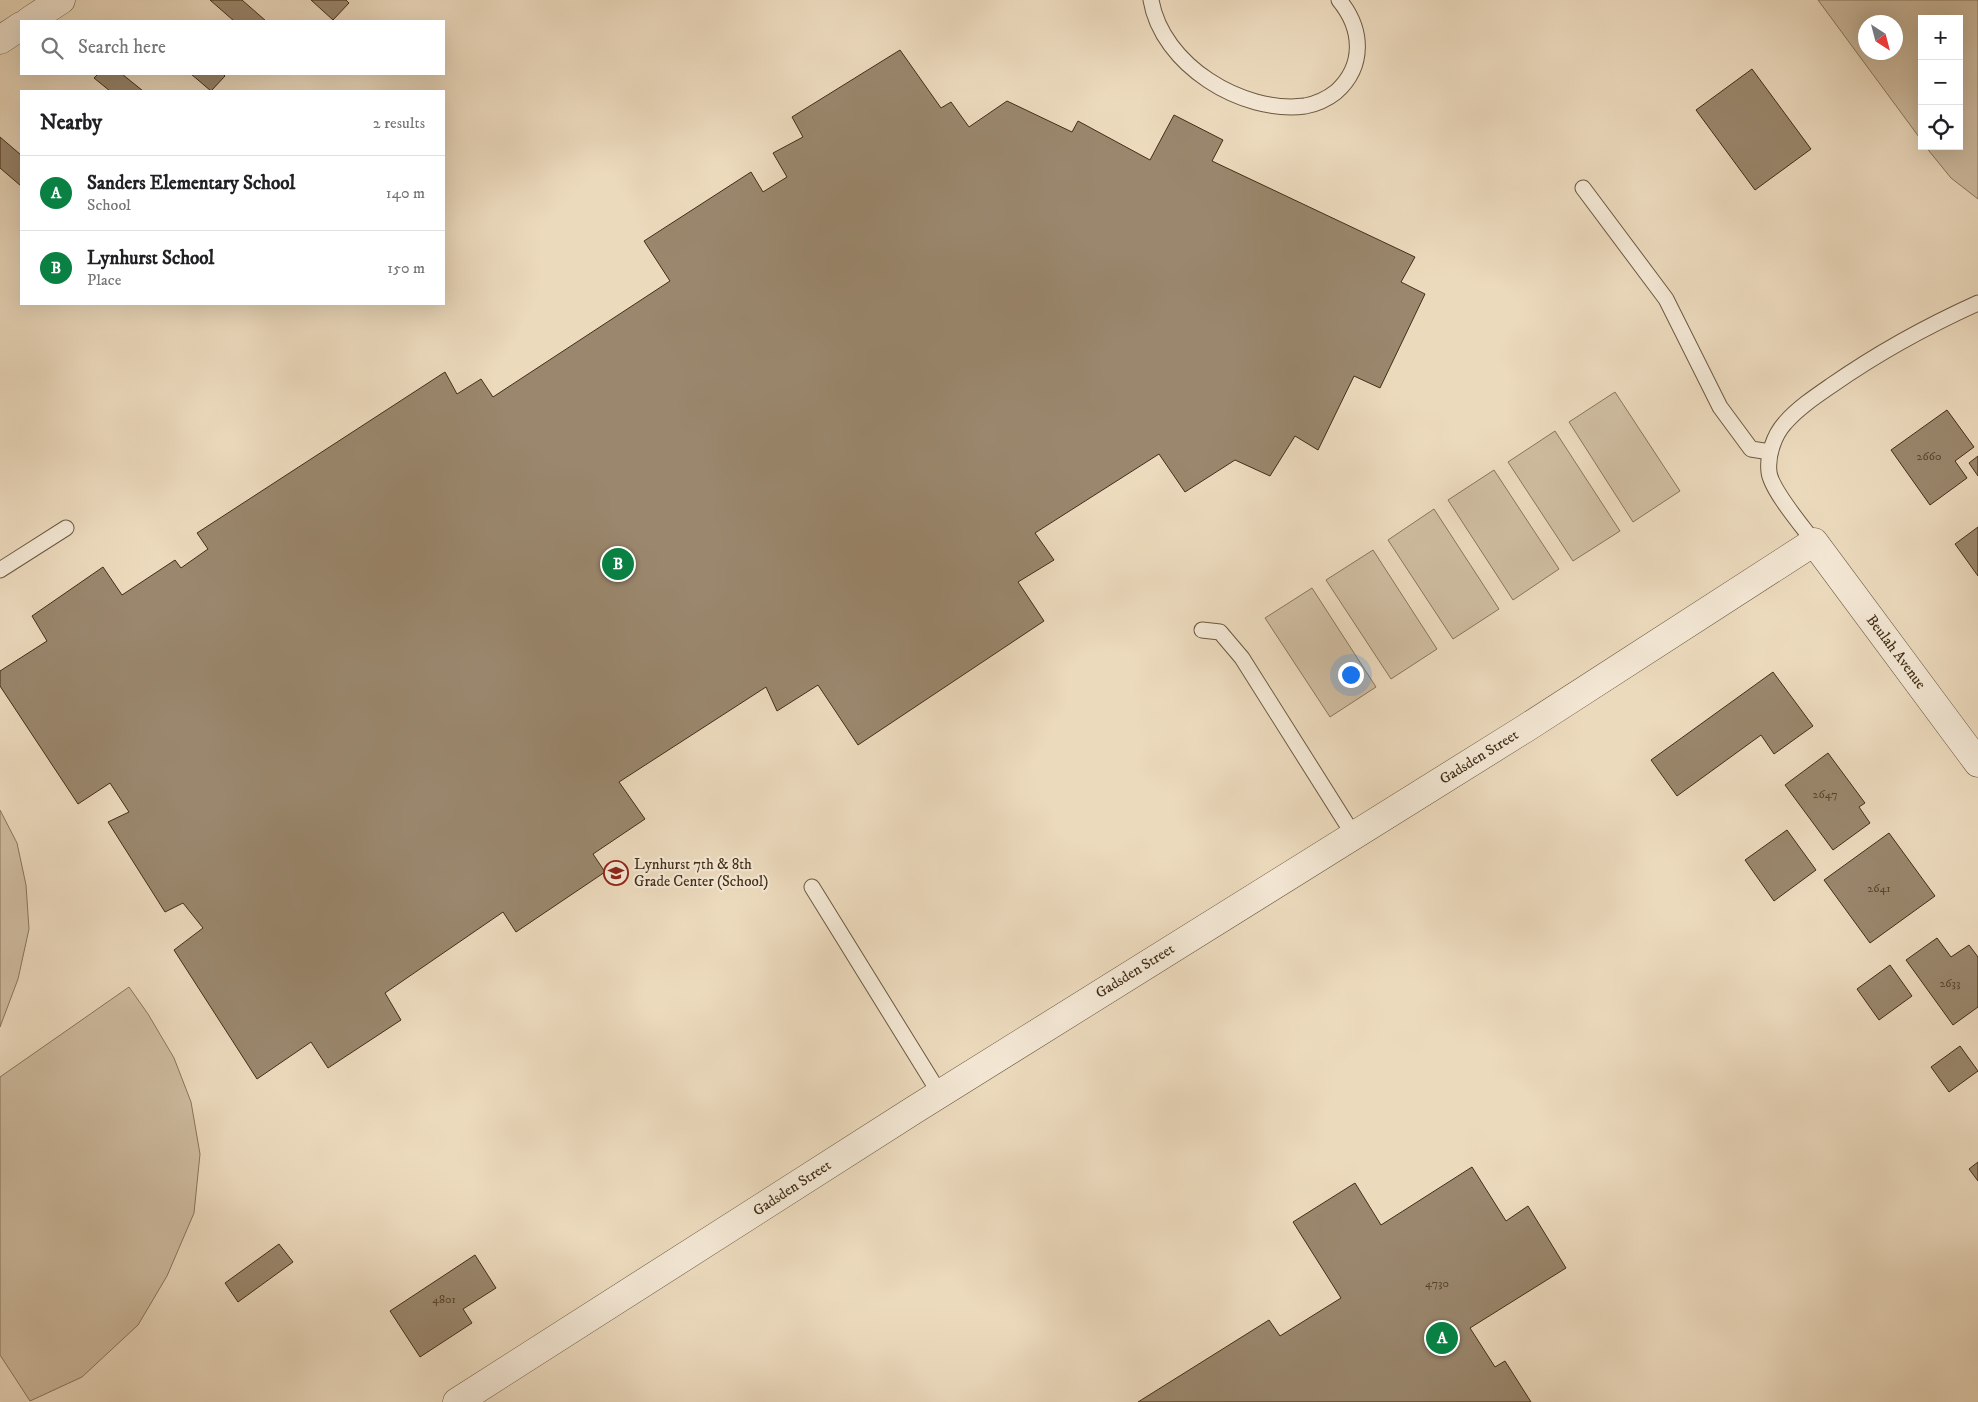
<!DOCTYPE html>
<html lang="en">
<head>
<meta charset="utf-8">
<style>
	:root { --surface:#fff; --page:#f2f2f2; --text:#202124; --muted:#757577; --line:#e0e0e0; --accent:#0b8043 }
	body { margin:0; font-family:"IM FELL DW Pica",serif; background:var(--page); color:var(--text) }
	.controls { position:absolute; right:15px; top:15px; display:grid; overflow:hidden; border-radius:0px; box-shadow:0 5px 20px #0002 }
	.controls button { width:45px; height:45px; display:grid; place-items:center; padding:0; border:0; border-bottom:1px solid var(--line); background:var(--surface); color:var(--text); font:25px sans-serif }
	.compass { position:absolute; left:1858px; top:15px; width:45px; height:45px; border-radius:50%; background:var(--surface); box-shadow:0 5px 20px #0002; rotate:144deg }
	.you { position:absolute; left:1350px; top:674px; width:18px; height:18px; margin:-12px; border:4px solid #fff; border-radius:50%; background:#1a73e8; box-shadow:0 0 0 8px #1a73e833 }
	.badge { display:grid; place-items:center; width:32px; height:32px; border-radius:50%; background:var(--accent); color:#fff; font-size:16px; font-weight:700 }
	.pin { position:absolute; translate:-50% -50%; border:2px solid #fff; box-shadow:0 1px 5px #0006 }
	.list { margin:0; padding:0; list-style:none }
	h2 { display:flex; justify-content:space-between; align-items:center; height:65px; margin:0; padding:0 20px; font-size:21px }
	h2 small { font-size:16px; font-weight:400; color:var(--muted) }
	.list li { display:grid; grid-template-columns:32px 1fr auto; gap:15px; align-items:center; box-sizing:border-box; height:75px; padding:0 20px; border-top:1px solid var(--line) }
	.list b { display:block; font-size:19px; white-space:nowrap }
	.list p { margin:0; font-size:16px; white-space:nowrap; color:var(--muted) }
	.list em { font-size:16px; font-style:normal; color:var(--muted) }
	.icon { flex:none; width:28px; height:28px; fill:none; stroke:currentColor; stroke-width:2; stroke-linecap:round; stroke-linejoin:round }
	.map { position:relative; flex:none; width:1978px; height:1402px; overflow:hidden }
	.search { position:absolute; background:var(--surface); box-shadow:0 5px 20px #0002; left:20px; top:20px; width:425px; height:55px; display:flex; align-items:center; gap:12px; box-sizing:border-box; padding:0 18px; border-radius:0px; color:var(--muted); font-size:19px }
	.panel { position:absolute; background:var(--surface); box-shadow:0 5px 20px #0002; left:20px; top:90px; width:425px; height:215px; border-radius:0px }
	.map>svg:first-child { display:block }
	.grass { fill:#cfbda1; stroke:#88765c; fill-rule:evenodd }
	.building { fill:#9a876d; stroke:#422e17 }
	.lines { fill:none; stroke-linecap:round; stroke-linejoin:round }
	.service-casing { stroke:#6c5940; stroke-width:17 }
	.minor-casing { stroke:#6c5940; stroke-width:29 }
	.service { stroke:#f3e7d4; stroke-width:15 }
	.minor { stroke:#f3e7d4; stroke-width:28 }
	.labels { text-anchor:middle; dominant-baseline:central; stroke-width:4.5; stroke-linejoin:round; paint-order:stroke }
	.number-label { font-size:12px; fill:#58442c }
	.street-label { font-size:15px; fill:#422e17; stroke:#f3e7d4 }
	.poi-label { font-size:15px; fill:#422e17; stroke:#f3e7d4; text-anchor:start }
</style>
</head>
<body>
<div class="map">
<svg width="1978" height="1402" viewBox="0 0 1978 1402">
	<rect width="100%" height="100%" fill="#ecdabd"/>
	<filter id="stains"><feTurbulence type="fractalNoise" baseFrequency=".004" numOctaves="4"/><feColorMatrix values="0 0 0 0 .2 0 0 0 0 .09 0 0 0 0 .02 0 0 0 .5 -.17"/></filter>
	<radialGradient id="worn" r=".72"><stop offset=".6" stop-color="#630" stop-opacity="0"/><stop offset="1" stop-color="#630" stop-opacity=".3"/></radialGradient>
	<g class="grass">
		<path d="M1818,0H1978V199L1951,178L1925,146H1959V19H1922V141ZM1866,22H1896V52H1866Z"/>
		<path d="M1615,392L1680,491L1633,522L1569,422Z"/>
		<path d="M1555,431L1620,531L1573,561L1508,462Z"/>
		<path d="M1494,470L1559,569L1513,600L1448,500Z"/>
		<path d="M1434,509L1499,609L1453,639L1388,540Z"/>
		<path d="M1373,550L1437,649L1391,679L1326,580Z"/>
		<path d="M1312,588L1376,687L1330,717L1265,618Z"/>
		<path d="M0,810L17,843L26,885L29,929L18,979L0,1027Z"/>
		<path d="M129,987L148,1014L174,1058L191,1102L200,1154L194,1213L167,1276L138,1325L82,1377L30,1401L0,1355V1077Z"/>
	</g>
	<g class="building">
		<path d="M210,0H242L266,21H234Z"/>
		<path d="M311,0H346L349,3L333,20Z"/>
		<path d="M900,50L941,108L951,102L969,127L1007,101L1072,132L1078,121L1150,160L1174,115L1223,140L1212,161L1415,257L1401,282L1425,294L1380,388L1354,376L1318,450L1295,436L1270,476L1235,460L1185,492L1159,454L1035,533L1054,560L1018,582L1044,621L858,745L818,685L777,711L766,687L619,782L645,819L593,854L605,872L516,932L503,912L385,993L401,1020L328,1068L311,1042L257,1079L174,950L203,928L183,903L165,912L108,822L129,812L110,783L78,804L0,686V671L47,641L32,616L103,567L122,595L175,560L181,568L208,549L197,533L445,372L457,394L481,379L493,397L670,281L644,241L751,172L763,192L787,177L773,153L803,137L792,117Z"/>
		<path d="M1752,69L1811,149L1755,190L1696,110Z"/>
		<path d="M98,74H122L143,91H110L94,78Z"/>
		<path d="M191,74H223L225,76L211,91Z"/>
		<path d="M0,137L21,155V186L0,168Z"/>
		<path d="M1947,410L1974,447L1955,461L1967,478L1930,505L1891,450Z"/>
		<path d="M1978,456V476L1969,463Z"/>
		<path d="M1978,527V576L1955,544Z"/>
		<path d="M1773,672L1813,726L1774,754L1761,735L1677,796L1651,760Z"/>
		<path d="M1828,753L1865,803L1859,807L1870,823L1833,850L1785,785Z"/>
		<path d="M1787,830L1816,870L1774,901L1745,860Z"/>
		<path d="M1889,833L1935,896L1870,943L1824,880Z"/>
		<path d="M1937,938L1951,957L1969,945L1978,957V1007L1953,1025L1906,960Z"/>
		<path d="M1890,965L1912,996L1879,1020L1857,989Z"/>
		<path d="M1960,1046L1978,1071L1949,1092L1931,1067Z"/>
		<path d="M1978,1162V1181L1969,1169Z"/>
		<path d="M1472,1167L1506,1221L1528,1206L1566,1268L1470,1328L1495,1367L1505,1361L1531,1402H1138L1269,1320L1280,1336L1341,1298L1293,1222L1355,1183L1381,1225Z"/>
		<path d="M279,1244L293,1262L238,1302L225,1283Z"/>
		<path d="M475,1255L496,1288L463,1309L472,1323L420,1357L390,1311Z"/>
	</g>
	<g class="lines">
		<defs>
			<g id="service">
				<path d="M1151,0C1162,65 1242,114 1305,106C1316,104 1327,99 1336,92C1365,66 1363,29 1339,0"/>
				<path d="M1583,188L1666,299L1720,407L1751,449L1770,452"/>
				<path d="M1814,542C1803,527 1771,490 1769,472C1767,456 1774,435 1785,423C1798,408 1816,396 1832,385C1878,353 1927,326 1978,303"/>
				<path d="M0,570L66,528"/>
				<path d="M1202,630L1220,632L1242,658L1353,834"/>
				<path d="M812,887L940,1094"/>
			</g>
			<g id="minor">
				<path d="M29,21L61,0"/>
				<path d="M0,40L21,26"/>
				<path d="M457,1402L914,1110L1526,728L1814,542L1978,763"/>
			</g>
		</defs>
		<use href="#service" class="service-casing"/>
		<use href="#minor" class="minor-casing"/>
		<use href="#service" class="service"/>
		<use href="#minor" class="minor"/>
	</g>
	<defs>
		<symbol id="school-ring" viewBox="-11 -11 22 22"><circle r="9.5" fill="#f3e7d4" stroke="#8f2418" stroke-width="1.5"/><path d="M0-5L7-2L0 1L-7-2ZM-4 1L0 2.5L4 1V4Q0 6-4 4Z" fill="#8f2418"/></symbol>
	</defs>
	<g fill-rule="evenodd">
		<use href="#school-ring" x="602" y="859" width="28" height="28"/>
	</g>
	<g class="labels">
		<g class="number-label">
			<text x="1929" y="456">2660</text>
			<text x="1825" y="794">2647</text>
			<text x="1879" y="888">2641</text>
			<text x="1950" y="983">2633</text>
			<text x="1437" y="1283">4730</text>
			<text x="444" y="1299">4801</text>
		</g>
		<g class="street-label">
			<text transform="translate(1896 652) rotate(53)">Beulah Avenue</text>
			<text transform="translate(1479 757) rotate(-32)">Gadsden Street</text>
			<text transform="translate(1135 971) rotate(-32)">Gadsden Street</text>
			<text transform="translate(792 1188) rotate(-33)">Gadsden Street</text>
		</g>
		<g class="poi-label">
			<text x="634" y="864">Lynhurst 7th &amp; 8th<tspan x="634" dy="17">Grade Center (School)</tspan></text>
		</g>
	</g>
	<rect width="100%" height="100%" filter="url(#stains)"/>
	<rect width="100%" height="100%" fill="url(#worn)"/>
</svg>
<div class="controls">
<button>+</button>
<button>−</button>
<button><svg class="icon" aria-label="locate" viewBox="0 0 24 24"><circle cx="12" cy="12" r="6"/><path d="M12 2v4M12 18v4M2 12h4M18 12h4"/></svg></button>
</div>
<svg class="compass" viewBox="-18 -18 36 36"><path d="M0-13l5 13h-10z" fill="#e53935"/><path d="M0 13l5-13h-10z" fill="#757577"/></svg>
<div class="you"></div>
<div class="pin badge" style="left:1442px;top:1338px">A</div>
<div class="pin badge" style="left:618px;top:564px">B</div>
<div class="search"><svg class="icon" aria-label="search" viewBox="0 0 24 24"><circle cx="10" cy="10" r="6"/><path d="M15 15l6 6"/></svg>Search here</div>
<section class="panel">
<h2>Nearby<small>2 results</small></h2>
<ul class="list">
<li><span class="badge">A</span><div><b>Sanders Elementary School</b><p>School</p></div><em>140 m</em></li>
<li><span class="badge">B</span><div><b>Lynhurst School</b><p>Place</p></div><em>150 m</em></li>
</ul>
</section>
</div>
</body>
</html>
